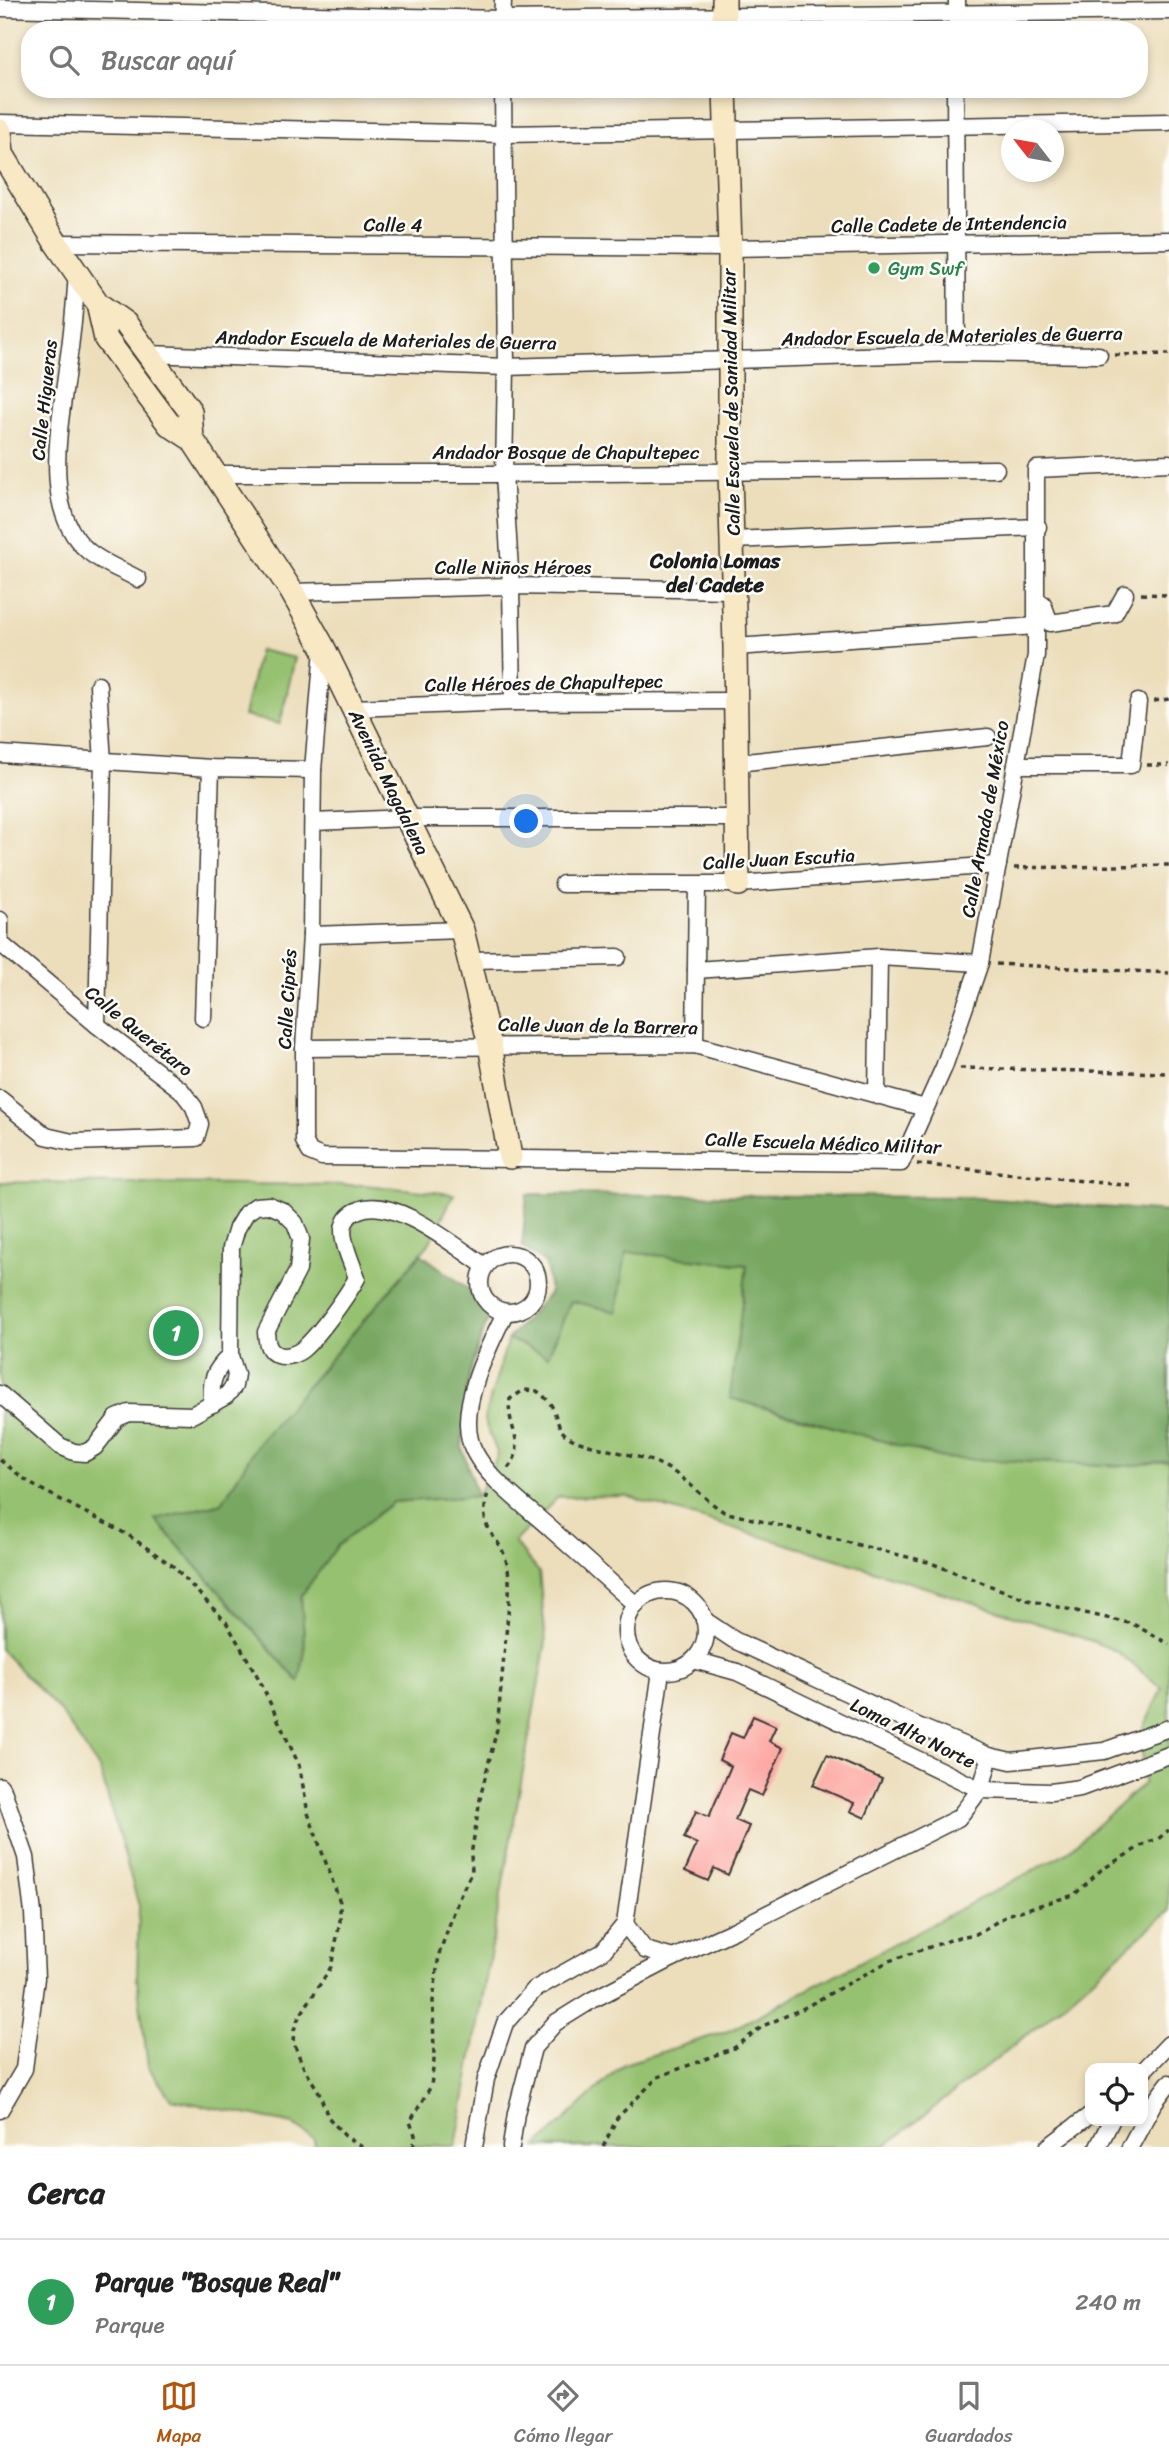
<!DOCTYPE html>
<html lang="es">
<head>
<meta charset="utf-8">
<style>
	:root { --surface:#fff; --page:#f6f6f6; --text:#222; --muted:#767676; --line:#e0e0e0; --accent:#b45309 }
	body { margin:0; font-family:Sriracha,sans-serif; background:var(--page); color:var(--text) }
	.controls { position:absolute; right:21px; bottom:21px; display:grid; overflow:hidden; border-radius:14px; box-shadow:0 4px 10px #0003 }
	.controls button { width:63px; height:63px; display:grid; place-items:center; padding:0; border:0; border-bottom:2px solid var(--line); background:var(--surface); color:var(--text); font:35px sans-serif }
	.compass { position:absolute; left:1001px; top:119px; width:63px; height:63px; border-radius:50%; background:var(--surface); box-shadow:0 4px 10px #0003; rotate:301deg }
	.you { position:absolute; left:527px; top:822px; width:24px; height:24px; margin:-18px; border:5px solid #fff; border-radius:50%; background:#1a73e8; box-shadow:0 0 0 10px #1a73e833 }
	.badge { display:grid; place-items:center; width:46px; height:46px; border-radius:50%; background:var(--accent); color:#fff; font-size:23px; font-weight:700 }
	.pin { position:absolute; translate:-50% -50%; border:4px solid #fff; box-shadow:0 2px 7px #0006 }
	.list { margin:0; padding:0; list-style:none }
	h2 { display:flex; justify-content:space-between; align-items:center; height:91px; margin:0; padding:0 28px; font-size:30px }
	h2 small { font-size:23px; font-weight:400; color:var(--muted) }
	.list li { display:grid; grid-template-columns:46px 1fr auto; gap:21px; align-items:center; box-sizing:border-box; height:126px; padding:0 28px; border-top:2px solid var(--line) }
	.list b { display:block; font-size:26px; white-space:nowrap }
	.list p { margin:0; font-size:23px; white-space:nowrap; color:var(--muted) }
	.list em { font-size:23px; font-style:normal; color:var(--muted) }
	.icon { flex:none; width:38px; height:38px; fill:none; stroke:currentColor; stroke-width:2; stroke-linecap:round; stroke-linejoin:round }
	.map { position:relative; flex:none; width:1169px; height:2147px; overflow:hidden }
	.search { position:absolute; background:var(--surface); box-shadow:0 4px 10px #0003; left:21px; right:21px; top:21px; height:77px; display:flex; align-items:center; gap:18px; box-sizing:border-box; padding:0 24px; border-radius:28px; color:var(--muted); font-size:26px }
	.sheet { height:217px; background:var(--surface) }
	nav { display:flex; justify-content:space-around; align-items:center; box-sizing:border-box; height:98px; border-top:2px solid var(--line); background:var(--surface); font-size:19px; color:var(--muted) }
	nav a { display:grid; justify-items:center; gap:4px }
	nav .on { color:var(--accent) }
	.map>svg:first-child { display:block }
	.green { fill:#96c16f; stroke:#596e46; stroke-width:2 }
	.forest { fill:#78a762; stroke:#4a623f; stroke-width:2 }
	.building { fill:#fdaaa5 }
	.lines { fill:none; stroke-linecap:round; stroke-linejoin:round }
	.street-casing { stroke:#3b3934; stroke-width:19 }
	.secondary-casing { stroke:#3b3934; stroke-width:26 }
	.path { stroke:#3b3934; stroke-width:3.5; stroke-dasharray:5 5; stroke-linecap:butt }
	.street { stroke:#fff; stroke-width:16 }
	.secondary { stroke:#f8e8c3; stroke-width:23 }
	.leisure-dot { fill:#2e9e5b; stroke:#fdfcf7; stroke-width:2.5 }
	.labels { text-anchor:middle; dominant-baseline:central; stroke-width:5; stroke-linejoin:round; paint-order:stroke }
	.street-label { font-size:19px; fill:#1c1c1c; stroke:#fdfcf7 }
	.leisure-label { font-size:19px; fill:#27864d; stroke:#fdfcf7; text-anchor:start }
	.neighbourhood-label { font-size:21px; font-weight:bold; fill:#1c1c1c; stroke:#fdfcf7 }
</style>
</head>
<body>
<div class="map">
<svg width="1169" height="2147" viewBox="0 0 1169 2147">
	<rect width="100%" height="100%" fill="#fdfcf7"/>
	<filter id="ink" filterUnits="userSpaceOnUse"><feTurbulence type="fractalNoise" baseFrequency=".0143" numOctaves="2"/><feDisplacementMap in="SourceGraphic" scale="14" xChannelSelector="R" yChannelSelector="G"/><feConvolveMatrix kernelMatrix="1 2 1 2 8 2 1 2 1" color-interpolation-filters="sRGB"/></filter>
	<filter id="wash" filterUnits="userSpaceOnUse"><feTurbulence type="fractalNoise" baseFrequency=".00686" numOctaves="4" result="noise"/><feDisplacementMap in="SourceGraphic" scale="28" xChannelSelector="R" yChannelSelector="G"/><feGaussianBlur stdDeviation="1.57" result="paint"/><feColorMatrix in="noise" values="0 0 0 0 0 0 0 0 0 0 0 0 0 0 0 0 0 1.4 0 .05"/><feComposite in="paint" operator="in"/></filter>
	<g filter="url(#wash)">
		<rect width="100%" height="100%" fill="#ecdebb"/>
		<g class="green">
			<path d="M259,650L295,658L280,724L244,716Z"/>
			<path d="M0,1182L364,1185L454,1194L429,1244L258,1443L222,1503L155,1519L298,1681L305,1651L301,1596L338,1545L393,1502L477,1496L498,1455L484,1420L508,1339L548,1356L571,1301L626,1252L747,1265L730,1398L943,1458L1126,1466L1169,1461V1911L1043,2022L884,2147H536L624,2064L731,2030L1066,1853L1144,1783L1141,1734L1162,1688L1116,1651L1092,1641L853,1564L626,1496L558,1497L514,1542L539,1572L546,1642L456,2146L315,2147L314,2139L293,2124L171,2099L148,2067L137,1979L139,1906L100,1770L59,1710L0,1649Z"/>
		</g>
		<g class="forest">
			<path d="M527,1194L964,1197L1169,1212V1461L1126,1466L943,1458L730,1398L747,1265L626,1252L617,1312L571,1301L548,1356L508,1339L550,1293L546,1264L522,1246Z"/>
			<path d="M421,1254L471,1291L489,1315L469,1374L462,1448L477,1496L393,1502L338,1545L301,1596L305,1651L299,1682L155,1519L222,1503L258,1443Z"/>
		</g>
		<g id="blocks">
			<g class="building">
				<path d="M753,1716L776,1726L769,1741L783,1748L762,1796L748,1790L735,1820L749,1826L728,1875L714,1868L708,1881L685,1871L697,1844L684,1838L696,1811L709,1817L731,1766L719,1760L731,1733L743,1738Z"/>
				<path d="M827,1755L882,1779L865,1818L850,1811L854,1803L813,1785Z"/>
			</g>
		</g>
	</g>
	<g filter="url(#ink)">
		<use href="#blocks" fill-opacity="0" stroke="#3b3934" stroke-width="2"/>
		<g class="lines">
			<defs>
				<g id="street">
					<path d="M0,8L502,19L1169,11"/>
					<path d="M502,27L503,0"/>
					<path d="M957,30V0"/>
					<path d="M503,89L506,367L504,474L511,586L513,702"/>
					<path d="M955,89L957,353"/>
					<path d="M0,123L504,134L1169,122"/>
					<path d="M56,243L730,248L1169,240"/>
					<path d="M77,272C75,305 72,337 67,369C61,422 40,509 87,550C100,562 122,570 138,579"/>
					<path d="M148,354L506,367L957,353L1099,355"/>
					<path d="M215,474H504L996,469"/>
					<path d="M733,540L1038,527"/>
					<path d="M292,592L511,586L733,590"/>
					<path d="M1037,604H1043L1050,623L1114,614L1125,594"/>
					<path d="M735,647L1036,626"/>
					<path d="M323,649L313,770L311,935L304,1048V1141L310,1152L322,1157L901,1163L944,1067L980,963L1036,655V469L1169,463"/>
					<path d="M353,708L513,702L735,701"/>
					<path d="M0,754L211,768L313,770"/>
					<path d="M736,763L988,737"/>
					<path d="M1016,765H1131L1138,702"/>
					<path d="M314,822L406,818H736"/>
					<path d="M563,884H738L998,865"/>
					<path d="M0,920V943"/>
					<path d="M311,935L462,930"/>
					<path d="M0,943L97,1025L181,1090L194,1107L200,1124L196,1138L72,1142L46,1136L0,1099"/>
					<path d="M471,960L618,957"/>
					<path d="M696,970L879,957L980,963"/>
					<path d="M203,1018L211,768"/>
					<path d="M97,1025L103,762L98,685"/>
					<path d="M695,1045L697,885"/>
					<path d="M304,1048L695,1045L925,1108"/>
					<path d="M877,1096L879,957"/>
					<circle cx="509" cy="1283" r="29"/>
					<path d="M505,1313C489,1346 460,1402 470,1440C478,1473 527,1507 552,1530C580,1555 608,1580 636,1605"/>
					<path d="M0,1394L60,1446L74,1452L85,1453L95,1447L117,1418L129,1413L192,1415L226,1396L234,1386L236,1374L230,1356L231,1248L237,1228L246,1213L256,1206L269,1205L283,1211L295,1223L301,1239L298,1270L266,1332C267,1342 267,1351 278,1355C286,1358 297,1354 303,1349C320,1334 346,1297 357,1278C352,1263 343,1246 343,1230C344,1220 350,1213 359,1210C394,1195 456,1247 485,1266"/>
					<path d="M213,1404C209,1383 214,1370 230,1356"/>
					<circle cx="666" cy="1631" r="40"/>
					<path d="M704,1620L734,1640L920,1727L989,1756L1011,1761L1104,1751L1169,1728"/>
					<path d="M694,1660L737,1672L981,1790L1051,1792L1080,1788L1169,1755"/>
					<path d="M0,1786L4,1793L26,1857L33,1913L36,1978L24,2069L0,2110"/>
					<path d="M625,1924L661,1671"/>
					<path d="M625,1924L645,1950L673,1958"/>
					<path d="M1143,2071L1169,2044"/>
					<path d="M474,2147L486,2079L505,2023L535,1989L603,1951L625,1924"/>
					<path d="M511,2147L516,2113L533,2048L555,2023L592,2000L673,1958L735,1930L958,1818C978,1793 984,1788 989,1756"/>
					<path d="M1048,2147L1090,2115"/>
					<path d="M1098,2147L1111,2121"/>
					<path d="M1130,2147L1153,2104L1169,2083"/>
				</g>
				<g id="secondary">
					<path d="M724,0V30"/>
					<path d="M725,89L730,248V472L735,647L738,884"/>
					<path d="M0,131L2,154L56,243L98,304L126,324L190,411L192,439"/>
					<path d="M98,304L106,339L169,424L192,439L292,592L323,647L462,930L490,1045L510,1157"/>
				</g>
			</defs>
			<use href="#street" class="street-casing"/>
			<use href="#secondary" class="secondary-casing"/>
			<g class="path">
				<path d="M1115,355L1169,354"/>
				<path d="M1141,594L1169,595"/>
				<path d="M1154,701L1169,699"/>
				<path d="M1147,765H1169"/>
				<path d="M1014,868L1169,865"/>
				<path d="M996,964L1169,973"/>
				<path d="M960,1068L1169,1073"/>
				<path d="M917,1164L1134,1186"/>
				<path d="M0,1460L31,1484L128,1535L173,1566L226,1622L259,1679L299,1765L308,1813L340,1902V1922L331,1967L298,2019L294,2030L293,2042L304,2068L319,2092L328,2117L345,2136L362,2147"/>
				<path d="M508,1468C529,1444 505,1427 510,1399L524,1390L537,1391C541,1394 546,1398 549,1402C557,1412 556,1427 566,1435C582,1448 636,1453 659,1464C684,1475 701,1497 724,1512L928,1562L1028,1600L1133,1624L1169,1644"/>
				<path d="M414,2147L415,2135L410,2122L431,2086L434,2060L433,2001L439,1954L459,1898L472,1871L471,1855L481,1794L497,1729L509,1603C509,1591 510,1577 507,1564C500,1532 476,1534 488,1493"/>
				<path d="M603,2147L617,2118L658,2077L734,2048L763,2026L802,2009L889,1961L959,1937L976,1934L1010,1914L1074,1895L1101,1870L1148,1842L1158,1839L1169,1830"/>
			</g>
			<use href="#street" class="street"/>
			<use href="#secondary" class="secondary"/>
		</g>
	</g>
	<circle class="leisure-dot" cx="874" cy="268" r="7"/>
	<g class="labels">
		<g class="street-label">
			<text transform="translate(949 224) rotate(-1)">Calle Cadete de Intendencia</text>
			<text transform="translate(393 225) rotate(1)">Calle 4</text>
			<text transform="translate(952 336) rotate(-1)">Andador Escuela de Materiales de Guerra</text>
			<text transform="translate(386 340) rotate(1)">Andador Escuela de Materiales de Guerra</text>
			<text transform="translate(44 400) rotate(-84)">Calle Higueras</text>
			<text transform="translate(731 402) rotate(-91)">Calle Escuela de Sanidad Militar</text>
			<text x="566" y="452">Andador Bosque de Chapultepec</text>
			<text x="513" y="567">Calle Niños Héroes</text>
			<text transform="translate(544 683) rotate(-1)">Calle Héroes de Chapultepec</text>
			<text transform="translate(389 782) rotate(64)">Avenida Magdalena</text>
			<text transform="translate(985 819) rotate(-80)">Calle Armada de México</text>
			<text transform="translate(779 859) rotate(-3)">Calle Juan Escutia</text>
			<text transform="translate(287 999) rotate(-87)">Calle Ciprés</text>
			<text transform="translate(598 1026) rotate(1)">Calle Juan de la Barrera</text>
			<text transform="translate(139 1031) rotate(39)">Calle Querétaro</text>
			<text transform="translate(823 1143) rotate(2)">Calle Escuela Médico Militar</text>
			<text transform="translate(913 1733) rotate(26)">Loma Alta Norte</text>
		</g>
		<g class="leisure-label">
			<text x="888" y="268">Gym Swf</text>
		</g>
		<g class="neighbourhood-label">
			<text x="715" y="561">Colonia Lomas<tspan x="715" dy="24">del Cadete</tspan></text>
		</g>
	</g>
</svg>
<div class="controls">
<button><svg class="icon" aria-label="locate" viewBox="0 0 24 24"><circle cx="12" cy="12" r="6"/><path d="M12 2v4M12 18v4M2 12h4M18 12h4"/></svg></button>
</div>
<svg class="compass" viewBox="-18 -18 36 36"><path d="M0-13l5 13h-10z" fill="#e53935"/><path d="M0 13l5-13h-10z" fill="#767676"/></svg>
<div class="you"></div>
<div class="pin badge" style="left:176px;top:1333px;background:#2e9e5b">1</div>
<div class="search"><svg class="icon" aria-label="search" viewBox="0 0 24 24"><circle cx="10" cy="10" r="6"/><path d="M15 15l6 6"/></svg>Buscar aquí</div>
</div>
<section class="sheet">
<h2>Cerca<small></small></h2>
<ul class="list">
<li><span class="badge" style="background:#2e9e5b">1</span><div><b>Parque &quot;Bosque Real&quot;</b><p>Parque</p></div><em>240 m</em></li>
</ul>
</section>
<nav>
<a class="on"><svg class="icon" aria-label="map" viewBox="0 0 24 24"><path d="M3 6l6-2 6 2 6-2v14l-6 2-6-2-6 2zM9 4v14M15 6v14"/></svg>Mapa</a>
<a><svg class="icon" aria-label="directions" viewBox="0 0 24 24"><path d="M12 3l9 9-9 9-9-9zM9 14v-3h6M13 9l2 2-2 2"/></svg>Cómo llegar</a>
<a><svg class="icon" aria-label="saved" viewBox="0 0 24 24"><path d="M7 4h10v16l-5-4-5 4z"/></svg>Guardados</a>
</nav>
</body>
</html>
